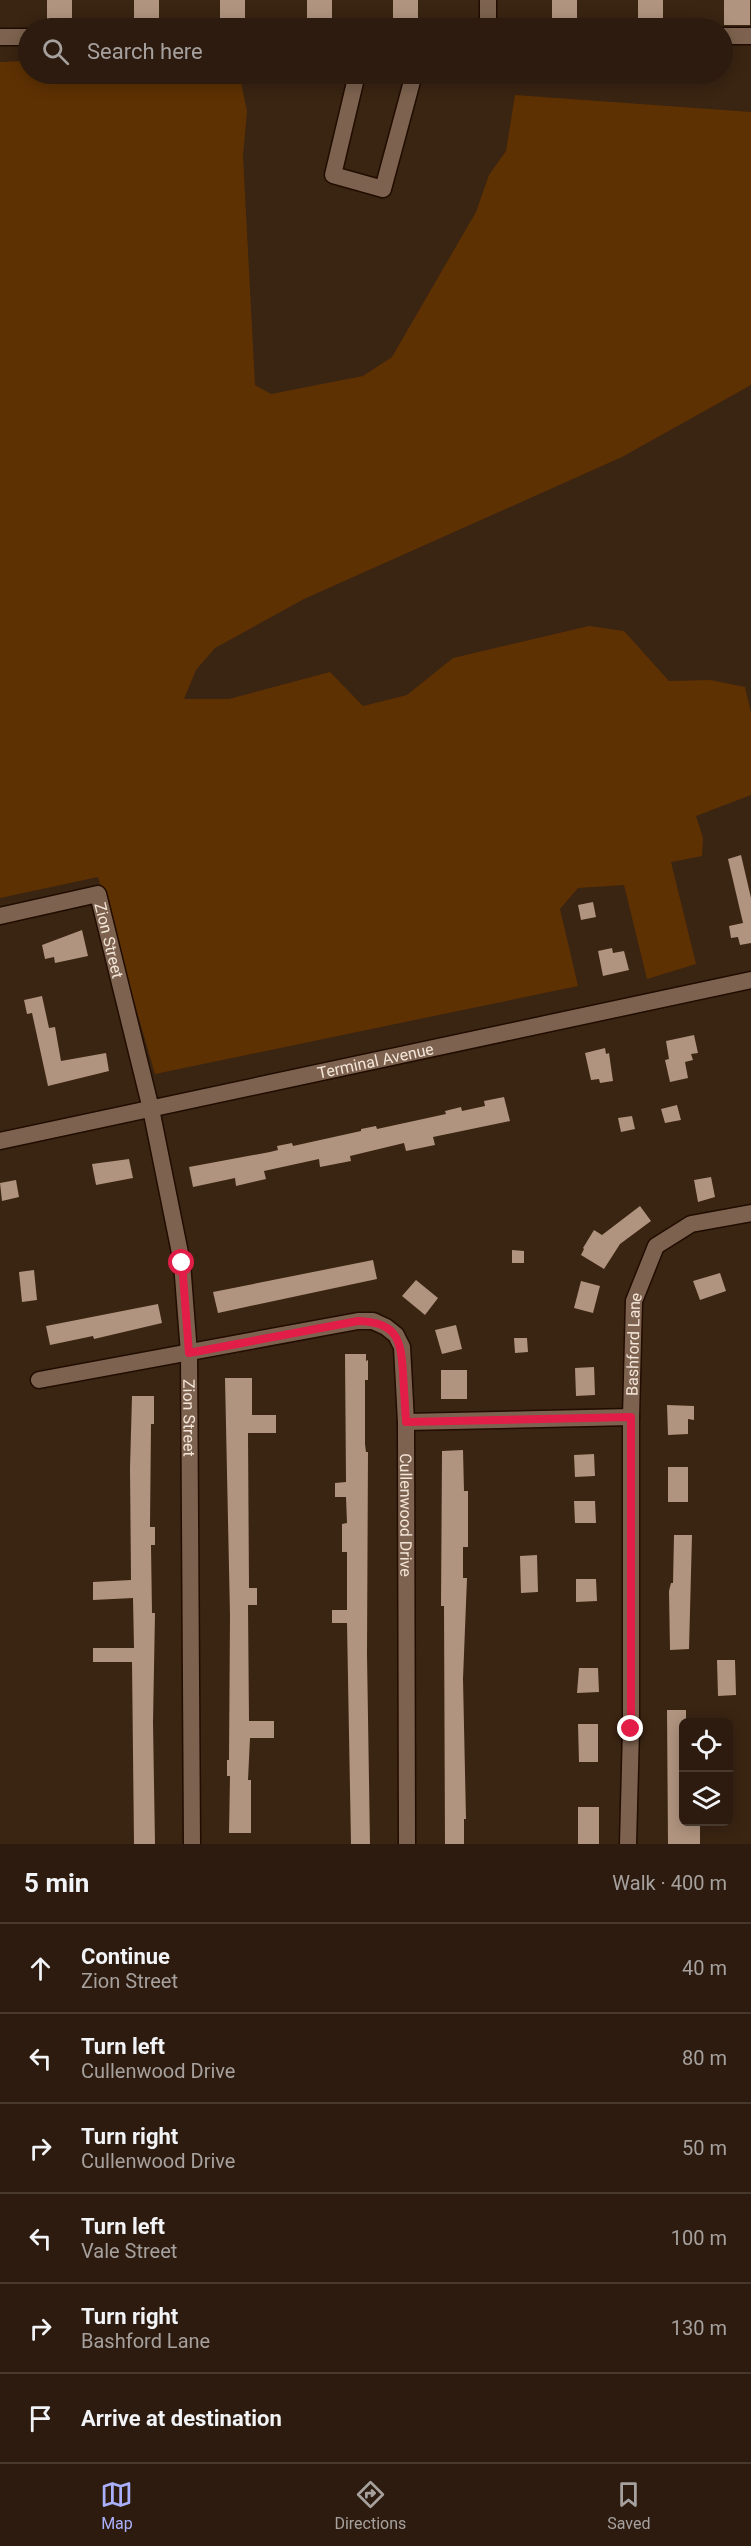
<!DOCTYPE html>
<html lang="en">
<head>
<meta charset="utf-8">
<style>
	:root { --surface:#2c1b0e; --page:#38281c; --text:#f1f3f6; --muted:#a6a19e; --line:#48392e; --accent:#aab0fb }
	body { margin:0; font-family:Roboto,sans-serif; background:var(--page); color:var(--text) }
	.controls { position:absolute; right:18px; bottom:18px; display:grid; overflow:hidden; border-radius:9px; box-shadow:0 3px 15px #0003 }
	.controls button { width:54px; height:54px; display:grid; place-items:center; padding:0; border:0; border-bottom:2px solid var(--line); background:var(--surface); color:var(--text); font:30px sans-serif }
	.stop { position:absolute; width:18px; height:18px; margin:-14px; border:4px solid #e11d48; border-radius:50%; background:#fff }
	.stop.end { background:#e11d48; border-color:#fff; box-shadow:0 2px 6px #0008 }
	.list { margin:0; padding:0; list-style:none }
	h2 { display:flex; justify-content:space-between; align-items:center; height:78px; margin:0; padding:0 24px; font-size:26px }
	h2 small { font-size:20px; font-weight:400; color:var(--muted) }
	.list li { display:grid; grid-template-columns:39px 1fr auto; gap:18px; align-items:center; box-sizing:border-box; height:90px; padding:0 24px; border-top:2px solid var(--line) }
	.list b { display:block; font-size:22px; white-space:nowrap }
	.list p { margin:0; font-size:20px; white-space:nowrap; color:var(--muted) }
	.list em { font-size:20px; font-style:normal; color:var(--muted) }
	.icon { flex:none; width:33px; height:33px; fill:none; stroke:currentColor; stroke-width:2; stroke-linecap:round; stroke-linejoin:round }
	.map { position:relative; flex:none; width:751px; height:1844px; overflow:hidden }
	.search { position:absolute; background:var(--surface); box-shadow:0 3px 15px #0003; left:18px; right:18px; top:18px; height:66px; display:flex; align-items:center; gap:15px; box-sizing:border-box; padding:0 21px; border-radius:33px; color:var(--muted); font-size:22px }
	.sheet { height:618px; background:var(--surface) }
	nav { display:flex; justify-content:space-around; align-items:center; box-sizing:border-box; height:84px; border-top:2px solid var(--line); background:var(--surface); font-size:16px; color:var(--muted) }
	nav a { display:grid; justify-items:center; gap:3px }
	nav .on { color:var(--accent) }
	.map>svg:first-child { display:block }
	.green { fill:#5e3103 }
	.building { fill:#b0947f }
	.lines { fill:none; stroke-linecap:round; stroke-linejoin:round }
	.minor-casing { stroke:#210c00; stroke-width:19 }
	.minor { stroke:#7d634f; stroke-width:16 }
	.route { stroke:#e11d48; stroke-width:8 }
	.labels { text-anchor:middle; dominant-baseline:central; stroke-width:6; stroke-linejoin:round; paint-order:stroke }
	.street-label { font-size:16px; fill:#f4e5d9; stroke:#3a2412 }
</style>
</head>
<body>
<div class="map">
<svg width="751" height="1844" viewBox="0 0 751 1844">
	<rect width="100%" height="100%" fill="#3a2412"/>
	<path class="green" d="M28,61V74H232L240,78L247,111L243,156L255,385L271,394L363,376L392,357L476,212L489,175L506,151L515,95L751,112V385L622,457L304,599L215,648L196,670L184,699H229L330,672L363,706L407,695L453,658L589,626L624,631L669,681L710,680L745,687L751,713V795L696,816L703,838L702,856L671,862L696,964L647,979L624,885L578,888L560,909L578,986L155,1074L98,877L0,898V62Z"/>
	<g class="building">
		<rect x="47" y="0" width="25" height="26"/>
		<rect x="134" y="0" width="25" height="26"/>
		<rect x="220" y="0" width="25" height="26"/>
		<rect x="307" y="0" width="25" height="26"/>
		<rect x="393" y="0" width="25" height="26"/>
		<path d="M552,0H577V25L552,26Z"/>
		<rect x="638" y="0" width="25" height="26"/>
		<rect x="724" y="0" width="26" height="25"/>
		<path d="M741,855L751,898V943L740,945L738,937L731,938L729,926L743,923L728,859Z"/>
		<path d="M593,902L596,917L581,920L578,905Z"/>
		<path d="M82,930L88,956L55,963L54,957L45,959L42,945Z"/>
		<path d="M612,948L613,953L624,951L629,970L603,976L598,951Z"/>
		<path d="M42,996L49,1028L55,1027L61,1061L106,1053L109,1071L48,1086L32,1013L27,1014L24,1000Z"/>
		<path d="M694,1035L698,1053L691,1054L693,1060L685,1062L688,1078L670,1082L665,1060L669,1059L666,1041Z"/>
		<path d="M605,1048L606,1054L609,1053L613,1081L600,1083L599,1079L591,1080L585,1053Z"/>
		<path d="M504,1097L510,1121L433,1137L435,1145L406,1151L404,1143L350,1156L351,1161L320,1167L319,1159L264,1171L266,1179L236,1186L235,1178L193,1187L189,1167L270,1152L278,1150L277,1146L292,1143L293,1146L361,1131V1129L376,1126L377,1129L446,1114L445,1111L461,1107L462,1111L485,1106L484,1101Z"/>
		<path d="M677,1105L681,1120L665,1123L661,1109Z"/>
		<path d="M632,1116L635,1129L621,1132L618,1118Z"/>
		<path d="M129,1159L133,1178L96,1185L92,1164Z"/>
		<path d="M711,1177L715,1197L698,1202L694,1180Z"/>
		<path d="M16,1180L19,1197L2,1201L0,1183Z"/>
		<path d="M640,1206L651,1221L620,1244L604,1269L581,1255L584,1249L583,1248L594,1230L602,1235Z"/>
		<path d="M512,1250L524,1251V1263H512Z"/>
		<path d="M373,1260L377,1279L218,1313L213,1292Z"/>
		<path d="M34,1270L37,1300L22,1302L19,1272Z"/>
		<path d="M720,1273L726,1291L700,1300L693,1281Z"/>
		<path d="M416,1280L438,1298L425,1315L402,1296Z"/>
		<path d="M581,1281L600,1286L593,1313L574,1308Z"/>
		<path d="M158,1304L162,1323L94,1339L93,1336L50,1345L46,1326Z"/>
		<path d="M456,1325L462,1349L442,1354L435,1330Z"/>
		<path d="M514,1338H527L528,1352L515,1353Z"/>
		<path d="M345,1354H366V1361L368,1360V1380H365V1444L366,1452H368L367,1654L370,1844H351L347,1623H332V1610H347V1552H342V1524L347,1523L346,1497H335V1483L346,1482Z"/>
		<path d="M594,1367L595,1395L576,1396L575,1368Z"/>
		<rect x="441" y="1370" width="26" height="29"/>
		<path d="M225,1378H252V1415H276V1433H248L249,1588H257V1605H248L249,1721H274V1738H250L248,1780H251V1833H229L230,1776H227V1760H229L230,1615Z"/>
		<path d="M132,1396H154V1424H151L150,1527H155V1545H151L152,1613H155L153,1722L155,1844H134L132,1662H93V1648H134L133,1598L93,1600V1582L131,1580L130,1468Z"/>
		<path d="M667,1405L694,1406V1420L688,1419V1434L668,1435Z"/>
		<path d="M463,1450L464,1491H468V1547H463V1578H467L463,1679L466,1819H464V1844H445L444,1606H441L442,1451Z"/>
		<path d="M594,1454L595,1476L575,1477L574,1455Z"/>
		<rect x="668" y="1467" width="20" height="35"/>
		<path d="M574,1501H595L596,1523H575Z"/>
		<path d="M674,1535H692L689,1649L670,1650L669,1591L671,1583H673Z"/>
		<path d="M537,1555L538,1592L521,1593L520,1556Z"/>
		<path d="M576,1579H596L597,1601L576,1602Z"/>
		<path d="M717,1660H735L736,1695L718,1696Z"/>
		<path d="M579,1668H598L599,1692L577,1693Z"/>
		<path d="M667,1710H686V1722H684V1821H700V1844H668Z"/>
		<path d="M578,1724H598V1762H579Z"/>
		<rect x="578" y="1807" width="21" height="37"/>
	</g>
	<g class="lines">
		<defs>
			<g id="minor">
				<path d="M488,28V0"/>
				<path d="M722,36H751"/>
				<path d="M0,37H28"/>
				<path d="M357,74L333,175L383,189L414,74"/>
				<path id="s1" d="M0,916L98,894L151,1109L182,1263L189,1353L192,1844"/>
				<path id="s2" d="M0,1141L751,980"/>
				<path id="s3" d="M39,1380L358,1321H373L386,1327L396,1335L402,1347L406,1422L407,1844"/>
				<path d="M406,1422L631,1417"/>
				<path id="s4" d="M628,1844L631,1729V1417L634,1301L656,1246L691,1224L751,1213"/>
			</g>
		</defs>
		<use href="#minor" class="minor-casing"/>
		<use href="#minor" class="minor"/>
	</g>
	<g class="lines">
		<path class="route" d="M182,1263L189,1353L358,1321C397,1322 401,1339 403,1374C404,1390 405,1406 406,1422L631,1417V1729"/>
	</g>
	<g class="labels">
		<g class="street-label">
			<text stroke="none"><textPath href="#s1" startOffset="148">Zion Street</textPath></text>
			<text stroke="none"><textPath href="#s2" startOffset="384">Terminal Avenue</textPath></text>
			<text stroke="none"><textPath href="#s4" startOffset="500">Bashford Lane</textPath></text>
			<text stroke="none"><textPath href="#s1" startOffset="634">Zion Street</textPath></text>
			<text stroke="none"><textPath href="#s3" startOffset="548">Cullenwood Drive</textPath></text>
		</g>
	</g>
</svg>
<div class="controls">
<button><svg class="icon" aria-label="locate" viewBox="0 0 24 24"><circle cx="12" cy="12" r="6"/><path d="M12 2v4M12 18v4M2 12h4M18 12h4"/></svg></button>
<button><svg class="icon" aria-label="layers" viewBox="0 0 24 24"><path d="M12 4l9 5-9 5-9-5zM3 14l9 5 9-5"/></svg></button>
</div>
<div class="stop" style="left:182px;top:1263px"></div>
<div class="stop end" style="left:631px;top:1729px"></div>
<div class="search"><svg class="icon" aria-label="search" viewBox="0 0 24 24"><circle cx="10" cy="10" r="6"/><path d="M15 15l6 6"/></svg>Search here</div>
</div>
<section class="sheet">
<h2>5 min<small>Walk · 400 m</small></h2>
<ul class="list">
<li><svg class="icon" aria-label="ahead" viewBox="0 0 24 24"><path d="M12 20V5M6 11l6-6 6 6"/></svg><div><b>Continue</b><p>Zion Street</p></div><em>40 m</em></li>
<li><svg class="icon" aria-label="left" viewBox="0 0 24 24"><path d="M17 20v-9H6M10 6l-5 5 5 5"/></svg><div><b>Turn left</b><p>Cullenwood Drive</p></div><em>80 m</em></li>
<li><svg class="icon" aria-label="right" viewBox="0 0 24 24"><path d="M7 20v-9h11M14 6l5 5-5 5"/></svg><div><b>Turn right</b><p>Cullenwood Drive</p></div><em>50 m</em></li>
<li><svg class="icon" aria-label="left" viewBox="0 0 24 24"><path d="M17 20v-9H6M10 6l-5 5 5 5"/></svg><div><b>Turn left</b><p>Vale Street</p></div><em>100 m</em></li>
<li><svg class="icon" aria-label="right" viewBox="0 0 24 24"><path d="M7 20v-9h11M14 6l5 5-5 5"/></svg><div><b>Turn right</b><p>Bashford Lane</p></div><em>130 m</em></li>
<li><svg class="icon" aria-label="arrive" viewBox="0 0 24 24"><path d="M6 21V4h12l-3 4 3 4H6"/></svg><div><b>Arrive at destination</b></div></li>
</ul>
</section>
<nav>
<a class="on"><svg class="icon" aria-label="map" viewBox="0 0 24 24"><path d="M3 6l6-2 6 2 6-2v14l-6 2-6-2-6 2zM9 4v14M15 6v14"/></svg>Map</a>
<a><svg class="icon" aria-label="directions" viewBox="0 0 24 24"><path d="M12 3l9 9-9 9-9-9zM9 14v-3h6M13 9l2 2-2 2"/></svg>Directions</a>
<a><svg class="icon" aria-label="saved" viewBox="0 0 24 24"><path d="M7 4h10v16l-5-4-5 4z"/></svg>Saved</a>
</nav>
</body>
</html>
